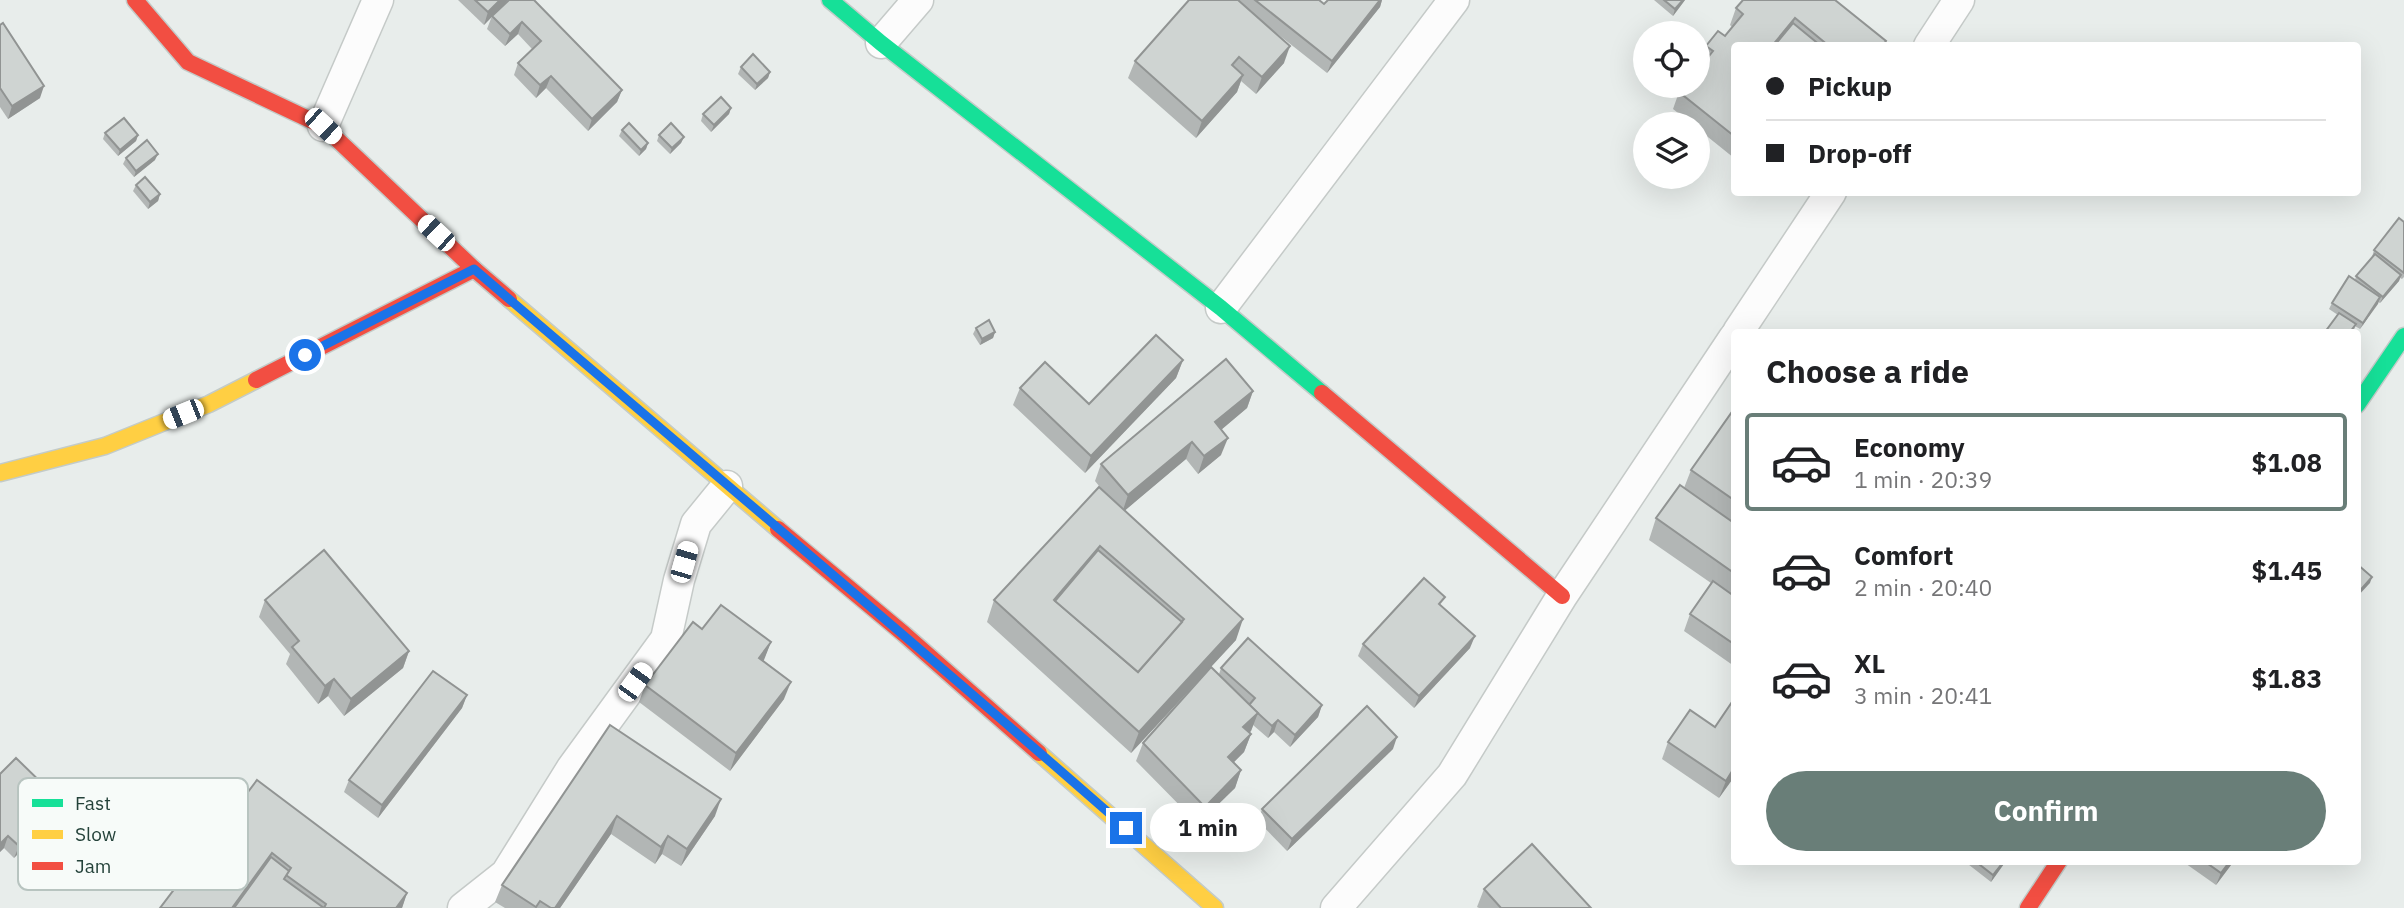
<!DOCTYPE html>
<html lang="en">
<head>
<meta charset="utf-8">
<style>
	body { margin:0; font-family:"IBM Plex Sans",sans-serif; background:#f6f6f6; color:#202124; height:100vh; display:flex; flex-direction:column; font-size:26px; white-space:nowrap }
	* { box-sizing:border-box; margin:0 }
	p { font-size:23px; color:#757577 }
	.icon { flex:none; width:38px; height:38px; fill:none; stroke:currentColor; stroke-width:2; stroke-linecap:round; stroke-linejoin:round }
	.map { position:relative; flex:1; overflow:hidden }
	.side { position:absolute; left:1731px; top:329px; width:630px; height:536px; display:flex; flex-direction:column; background:#fff; border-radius:7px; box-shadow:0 7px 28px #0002 }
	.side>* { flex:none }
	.top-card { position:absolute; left:1731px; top:42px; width:630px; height:154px; border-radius:7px; box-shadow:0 7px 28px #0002; display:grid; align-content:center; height:154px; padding:0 35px; background:#fff }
	.tools { position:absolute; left:1633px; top:21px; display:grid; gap:14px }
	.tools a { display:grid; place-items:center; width:77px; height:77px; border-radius:50%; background:#fff; box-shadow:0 7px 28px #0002; font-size:35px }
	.end { position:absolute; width:32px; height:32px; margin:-16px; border:9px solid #1a73e8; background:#fff; box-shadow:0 0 0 4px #fff }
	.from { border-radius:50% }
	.bubble { position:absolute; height:49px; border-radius:24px; background:#fff; box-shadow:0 7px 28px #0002; font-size:23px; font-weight:800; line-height:49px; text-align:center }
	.car { position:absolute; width:21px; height:42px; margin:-21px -10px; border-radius:9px; box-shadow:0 0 5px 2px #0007; background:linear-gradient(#fff 24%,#345 0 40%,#fff 0 76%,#345 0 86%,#fff 0) }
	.top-card b { display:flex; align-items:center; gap:24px; height:66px; font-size:26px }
	.top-card b+b { border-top:2px solid #e0e0e0 }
	.top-card i { width:18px; height:18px; background:#202124 }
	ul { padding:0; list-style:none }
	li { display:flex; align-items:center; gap:21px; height:98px; margin:0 14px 10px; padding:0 21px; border:4px solid transparent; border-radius:7px }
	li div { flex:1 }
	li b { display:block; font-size:26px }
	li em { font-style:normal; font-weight:800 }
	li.current { border-color:#697e78 }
	li>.icon { width:63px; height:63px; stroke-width:1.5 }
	h2 { padding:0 35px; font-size:32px; line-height:84px }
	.primary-button { display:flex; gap:14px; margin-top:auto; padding:14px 35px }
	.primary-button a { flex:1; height:80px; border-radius:42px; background:#697e78; color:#fff; font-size:28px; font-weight:800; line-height:80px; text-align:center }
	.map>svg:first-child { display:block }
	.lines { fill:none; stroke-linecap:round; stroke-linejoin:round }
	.street-casing { stroke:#c5cac8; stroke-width:33 }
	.fast-casing { stroke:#c3cbc8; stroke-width:19 }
	.slow-casing { stroke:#c3cbc8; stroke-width:19 }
	.jam-casing { stroke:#c3cbc8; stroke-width:19 }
	.street { stroke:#fcfcfc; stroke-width:30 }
	.fast { stroke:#16e098; stroke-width:16 }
	.slow { stroke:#ffcf43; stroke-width:16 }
	.jam { stroke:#f24e42; stroke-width:16 }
	.wall { fill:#b2b6b5 }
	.shaded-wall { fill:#919493 }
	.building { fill:#cfd4d2; stroke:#919493; stroke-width:2; fill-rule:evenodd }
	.route { stroke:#1a73e8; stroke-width:9 }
	.key { fill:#f7fbf9; stroke:#b8c4c0; stroke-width:2 }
	.key-label { font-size:19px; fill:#24423a }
</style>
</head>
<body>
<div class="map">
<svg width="2404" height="908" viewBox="0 0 2404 908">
	<rect width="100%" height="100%" fill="#e8edeb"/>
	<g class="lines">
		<defs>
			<g id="street">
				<polyline points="881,43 918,0"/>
				<polyline points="1929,46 1959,0"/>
				<polyline points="323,126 378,0"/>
				<polyline points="1221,308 1454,0"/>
				<polyline points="1738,332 1831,192"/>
				<polyline points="463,908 506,874 572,768 666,639 679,580 696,524 727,486"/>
				<polyline points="1336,908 1452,775 1562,596 1734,338"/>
			</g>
			<g id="fast">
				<polyline points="830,0 881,43 1221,308 1322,393"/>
				<polyline points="2357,405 2404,336"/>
			</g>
			<g id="slow">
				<polyline points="509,299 778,529"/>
				<polyline points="0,473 105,446 209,404 256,380"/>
				<polyline points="1039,753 1215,908"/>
			</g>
			<g id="jam">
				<polyline points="135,0 188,62 323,126 474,269 509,299"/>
				<polyline points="256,380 474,269"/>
				<polyline points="1322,393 1562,596"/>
				<polyline points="778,529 904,634 1039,753"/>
				<polyline points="2028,908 2059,861"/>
			</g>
		</defs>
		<!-- street casing -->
		<use href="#street" class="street-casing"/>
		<!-- fast casing -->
		<use href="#fast" class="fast-casing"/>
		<!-- slow casing -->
		<use href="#slow" class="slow-casing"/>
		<!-- jam casing -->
		<use href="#jam" class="jam-casing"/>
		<!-- street -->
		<use href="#street" class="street"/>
		<!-- fast -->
		<use href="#fast" class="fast"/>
		<!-- slow -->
		<use href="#slow" class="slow"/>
		<!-- jam -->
		<use href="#jam" class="jam"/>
	</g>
	<!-- wall -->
	<g class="wall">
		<polygon points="458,0 508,0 484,25"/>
		<polygon points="509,0 622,90 617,102 588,131 546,88 536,98 514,75 518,63 532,49 518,34 505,46 487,29 492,16"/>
		<polygon points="1189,0 1319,0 1324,4 1328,0 1382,0 1380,7 1327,73 1265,24 1284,63 1256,94 1241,81 1237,92 1196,138 1128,78 1135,61"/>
		<polygon points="1654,0 1685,0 1673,16"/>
		<polygon points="1743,0 1886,41 1884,46 1734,46 1734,158 1698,129 1698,124 1692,124 1673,109 1679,92 1702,65 1700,63 1706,46 1725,36 1732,27 1730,25 1736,8"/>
		<polygon points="0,25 40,98 8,119 0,107"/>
		<polygon points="741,67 770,72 768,78 755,90 738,74"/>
		<polygon points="731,108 729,114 711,132 701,121 703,114"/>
		<polygon points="622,130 648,143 646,149 639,156 619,136"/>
		<polygon points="105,133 138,135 136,141 118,156 103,139"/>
		<polygon points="659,135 684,137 681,143 670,154 657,141"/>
		<polygon points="126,158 155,160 134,177 123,164"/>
		<polygon points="136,185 160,194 158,201 148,209 133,191"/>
		<polygon points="2404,222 2404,277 2402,279 2400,278 2399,281 2380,303 2378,302 2360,329 2355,326 2354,331 2338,315 2329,309 2332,303 2355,280 2356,276 2372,257 2374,250"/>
		<polygon points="976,328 995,332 993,338 980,345 973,334"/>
		<polygon points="1183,360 1176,378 1085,473 1013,405 1020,388 1089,404"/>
		<polygon points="1253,391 1247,408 1221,430 1221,455 1198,474 1186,459 1125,510 1236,640 1131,753 987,622 994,600 1104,492 1095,481 1101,464"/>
		<polygon points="1734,409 1734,666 1684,631 1690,614 1711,583 1649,540 1656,518 1684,488 1691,470"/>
		<polygon points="265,600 409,651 403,668 344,716 328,696 318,704 286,664 290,654 259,617"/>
		<polygon points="1442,606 1470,648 1414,708 1358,656 1363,644"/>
		<polygon points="702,629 771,642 763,661 784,699 730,771 639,702 645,685"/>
		<polygon points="1221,668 1322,705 1318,717 1290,747 1274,732 1268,738 1253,725 1251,731 1249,733 1251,734 1244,752 1234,762 1241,770 1235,788 1198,824 1136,761 1143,743 1219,674"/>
		<polygon points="467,695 462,708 378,818 344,792 349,780"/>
		<polygon points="610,725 715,816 681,866 662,854 655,864 611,834 560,908 505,908 495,902 502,885"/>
		<polygon points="1715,727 1734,777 1719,798 1662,759 1668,742"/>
		<polygon points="1393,749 1287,851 1258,821 1262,809"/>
		<polygon points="0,774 49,806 42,813 42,829 14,858 4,848 0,852"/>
		<polygon points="257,780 407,893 402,908 160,908"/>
		<polygon points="1964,861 2006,861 1991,882"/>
		<polygon points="2182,861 2234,861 2216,885"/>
		<polygon points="1484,889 1591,908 1479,908 1477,907"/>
	</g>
	<!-- shaded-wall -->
	<g class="shaded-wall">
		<polygon points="500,0 508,0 484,25 488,12"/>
		<polygon points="1380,0 1382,0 1380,7 1327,73 1332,61"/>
		<polygon points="1683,0 1685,0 1673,16 1675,9"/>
		<polygon points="1795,18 1788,35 1780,46 1772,46"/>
		<polygon points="522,22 518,34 505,46 510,34"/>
		<polygon points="1290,46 1284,63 1256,94 1262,77"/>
		<polygon points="770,72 768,78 755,90 757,84"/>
		<polygon points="1243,75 1237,92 1196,138 1202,121"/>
		<polygon points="551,76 546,88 536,98 540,85"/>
		<polygon points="44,86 40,98 8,119 12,106"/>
		<polygon points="622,90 617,102 588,131 592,119"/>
		<polygon points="731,108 729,114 711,132 714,125"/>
		<polygon points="138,135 136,141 118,156 120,150"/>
		<polygon points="684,137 681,143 670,154 672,148"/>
		<polygon points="648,143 646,149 639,156 641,150"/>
		<polygon points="158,154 155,160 134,177 136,171"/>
		<polygon points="160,194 158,201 148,209 150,202"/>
		<polygon points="2401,275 2399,281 2380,303 2383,297"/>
		<polygon points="2380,297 2378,304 2360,329 2363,323"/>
		<polygon points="995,332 993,338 980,345 982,339"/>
		<polygon points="1183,360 1176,378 1085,473 1091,456"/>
		<polygon points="1253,391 1247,408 1209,440 1215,422"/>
		<polygon points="1228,438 1221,455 1198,474 1204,456"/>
		<polygon points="1192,442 1186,459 1122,513 1128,495"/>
		<polygon points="1100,546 1092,568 1057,608 1054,600"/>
		<polygon points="2372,577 2370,583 2357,597 2357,594"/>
		<polygon points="1243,619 1236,640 1131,753 1139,732"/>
		<polygon points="1475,636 1470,648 1414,708 1419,696"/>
		<polygon points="771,642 764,660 753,675 759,658"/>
		<polygon points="409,651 403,668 344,716 351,699"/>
		<polygon points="334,679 328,696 318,704 325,686"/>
		<polygon points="791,682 784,699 730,771 736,753"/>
		<polygon points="467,695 462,708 378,818 382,805"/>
		<polygon points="1322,705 1318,717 1290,747 1295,735"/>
		<polygon points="1258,713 1251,731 1237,744 1243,727"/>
		<polygon points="1278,720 1274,732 1268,738 1272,726"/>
		<polygon points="1251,734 1244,752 1222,774 1228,757"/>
		<polygon points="1397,737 1393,749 1287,851 1292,839"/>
		<polygon points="1734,768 1734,777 1719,798 1726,781"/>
		<polygon points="1241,770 1235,788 1198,824 1205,807"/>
		<polygon points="53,794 49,806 34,822 38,810"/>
		<polygon points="721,799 715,816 681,866 687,849"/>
		<polygon points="617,816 611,834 560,908 555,908"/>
		<polygon points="47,817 42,829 14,858 19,846"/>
		<polygon points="8,836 4,848 0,852 0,844"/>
		<polygon points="668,836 662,854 655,864 661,847"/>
		<polygon points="2004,861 2006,861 1991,882 1993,875"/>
		<polygon points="2230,861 2234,861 2216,885 2221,873"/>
		<polygon points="407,893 402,908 396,908"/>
	</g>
	<!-- building -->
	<g class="building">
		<polygon points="475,0 500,0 488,12"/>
		<polygon points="509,0 534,0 622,90 592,119 551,76 540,85 518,63 541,41 522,22 510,34 492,16"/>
		<polygon points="1189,0 1238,0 1290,46 1262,77 1239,57 1232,65 1243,75 1202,121 1135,61"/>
		<polygon points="1255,0 1319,0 1324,4 1328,0 1380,0 1332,61"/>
		<polygon points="1664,0 1683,0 1675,9"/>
		<polygon points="1743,0 1835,0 1886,41 1882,46 1829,46 1795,18 1772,46 1734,46 1734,136 1679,92 1684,86 1698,86 1698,70 1713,51 1706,46 1718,31 1725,36 1743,14 1736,8"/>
		<polygon points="3,23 44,86 12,106 0,88 0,25"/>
		<polygon points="1793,23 1821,46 1774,46"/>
		<polygon points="753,54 770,72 757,84 741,67"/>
		<polygon points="721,97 731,108 714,125 703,114"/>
		<polygon points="124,118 138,135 120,150 105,133"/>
		<polygon points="629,123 648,143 641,150 622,130"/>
		<polygon points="671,123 684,137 672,148 659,135"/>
		<polygon points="147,140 158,154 136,171 126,158"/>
		<polygon points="145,177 160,194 150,202 136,185"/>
		<polygon points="2399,218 2404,222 2404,273 2374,250"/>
		<polygon points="2375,254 2401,275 2383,297 2356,276"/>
		<polygon points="2349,276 2380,297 2363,323 2332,303"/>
		<polygon points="2339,313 2356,324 2350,332 2325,332"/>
		<polygon points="989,320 995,332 982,339 976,328"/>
		<polygon points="1156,335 1183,360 1091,456 1020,388 1045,362 1089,404"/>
		<polygon points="1226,359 1253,391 1215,422 1228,438 1204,456 1192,442 1128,495 1101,464"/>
		<polygon points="1734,409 1734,500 1691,470"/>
		<polygon points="1680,485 1734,523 1734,573 1656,518"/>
		<path d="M1099,487L1243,619L1139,732L994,600ZM1100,546L1184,619L1138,672L1054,600Z"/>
		<polygon points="324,550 409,651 351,699 334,679 325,686 292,647 299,641 265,600"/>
		<polygon points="1098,550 1182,622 1138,672 1055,601"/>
		<polygon points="2357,564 2372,577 2357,594"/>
		<polygon points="1424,578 1445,597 1439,604 1475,636 1419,696 1363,644"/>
		<polygon points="1713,581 1734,596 1734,644 1690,614"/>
		<polygon points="721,605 771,642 759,658 791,682 736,753 645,685 693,622 702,629"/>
		<polygon points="1248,638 1322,705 1295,735 1278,720 1272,726 1249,705 1255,698 1221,668"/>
		<polygon points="1211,667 1258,713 1243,727 1251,734 1228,757 1241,770 1205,807 1143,743"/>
		<polygon points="433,671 467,695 382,805 349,780"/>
		<polygon points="1734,699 1734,768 1726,781 1668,742 1690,710 1715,727"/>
		<polygon points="1367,706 1397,737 1292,839 1262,809"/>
		<polygon points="610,725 721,799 687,849 668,836 661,847 617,816 555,908 551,908 540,901 536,907 502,885"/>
		<polygon points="16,758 53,794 38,810 47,817 19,846 8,836 0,844 0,774"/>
		<polygon points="257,780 407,893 396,908 324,908 326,904 286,875 291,868 272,853 232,908 160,908"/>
		<polygon points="1532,844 1591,908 1501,908 1484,889"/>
		<polygon points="271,857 289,871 284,879 324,908 234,908"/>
		<polygon points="1975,861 2004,861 1993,875"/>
		<polygon points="2204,861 2230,861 2221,873"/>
	</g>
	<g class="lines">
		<!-- route -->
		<path class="route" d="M305,355L474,269C691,455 911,639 1126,828"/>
	</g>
	<!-- legend -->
	<rect x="18" y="778" width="230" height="112" rx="10" class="key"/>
	<rect x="32" y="799" width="31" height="8" fill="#16e098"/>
	<rect x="32" y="830" width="31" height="9" fill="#ffcf43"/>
	<rect x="32" y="862" width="31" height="8" fill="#f24e42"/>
	<g class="key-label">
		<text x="75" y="810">Fast</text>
		<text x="75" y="841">Slow</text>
		<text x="75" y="873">Jam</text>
	</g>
</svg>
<div class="tools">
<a><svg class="icon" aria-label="locate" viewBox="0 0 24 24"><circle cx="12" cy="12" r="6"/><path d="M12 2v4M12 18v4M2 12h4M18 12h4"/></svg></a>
<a><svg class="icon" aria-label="layers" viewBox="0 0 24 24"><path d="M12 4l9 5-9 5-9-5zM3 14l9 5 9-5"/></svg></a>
</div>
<i class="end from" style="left:305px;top:355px"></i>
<i class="end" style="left:1126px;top:828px"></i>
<div class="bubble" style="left:1150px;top:803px;width:116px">1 min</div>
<i class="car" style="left:323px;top:126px;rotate:133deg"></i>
<i class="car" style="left:436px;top:233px;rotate:313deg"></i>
<i class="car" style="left:183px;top:414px;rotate:248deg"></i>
<i class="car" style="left:684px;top:562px;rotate:16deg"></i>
<i class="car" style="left:635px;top:682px;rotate:36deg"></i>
<div class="top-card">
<b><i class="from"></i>Pickup</b>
<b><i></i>Drop-off</b>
</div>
<section class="side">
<h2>Choose a ride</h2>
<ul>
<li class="current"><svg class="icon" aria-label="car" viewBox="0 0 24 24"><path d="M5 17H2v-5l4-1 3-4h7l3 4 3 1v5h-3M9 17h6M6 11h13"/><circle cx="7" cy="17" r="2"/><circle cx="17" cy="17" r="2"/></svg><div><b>Economy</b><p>1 min · 20:39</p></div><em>$1.08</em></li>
<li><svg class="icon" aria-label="car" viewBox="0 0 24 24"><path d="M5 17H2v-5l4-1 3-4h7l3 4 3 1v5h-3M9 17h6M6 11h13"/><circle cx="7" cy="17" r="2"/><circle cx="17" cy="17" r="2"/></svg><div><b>Comfort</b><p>2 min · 20:40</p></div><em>$1.45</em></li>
<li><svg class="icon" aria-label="car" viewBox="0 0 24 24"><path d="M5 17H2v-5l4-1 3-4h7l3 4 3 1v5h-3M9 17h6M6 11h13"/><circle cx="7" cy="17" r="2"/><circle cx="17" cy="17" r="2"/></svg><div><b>XL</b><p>3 min · 20:41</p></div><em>$1.83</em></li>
</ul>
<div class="primary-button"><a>Confirm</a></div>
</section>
</div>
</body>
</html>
